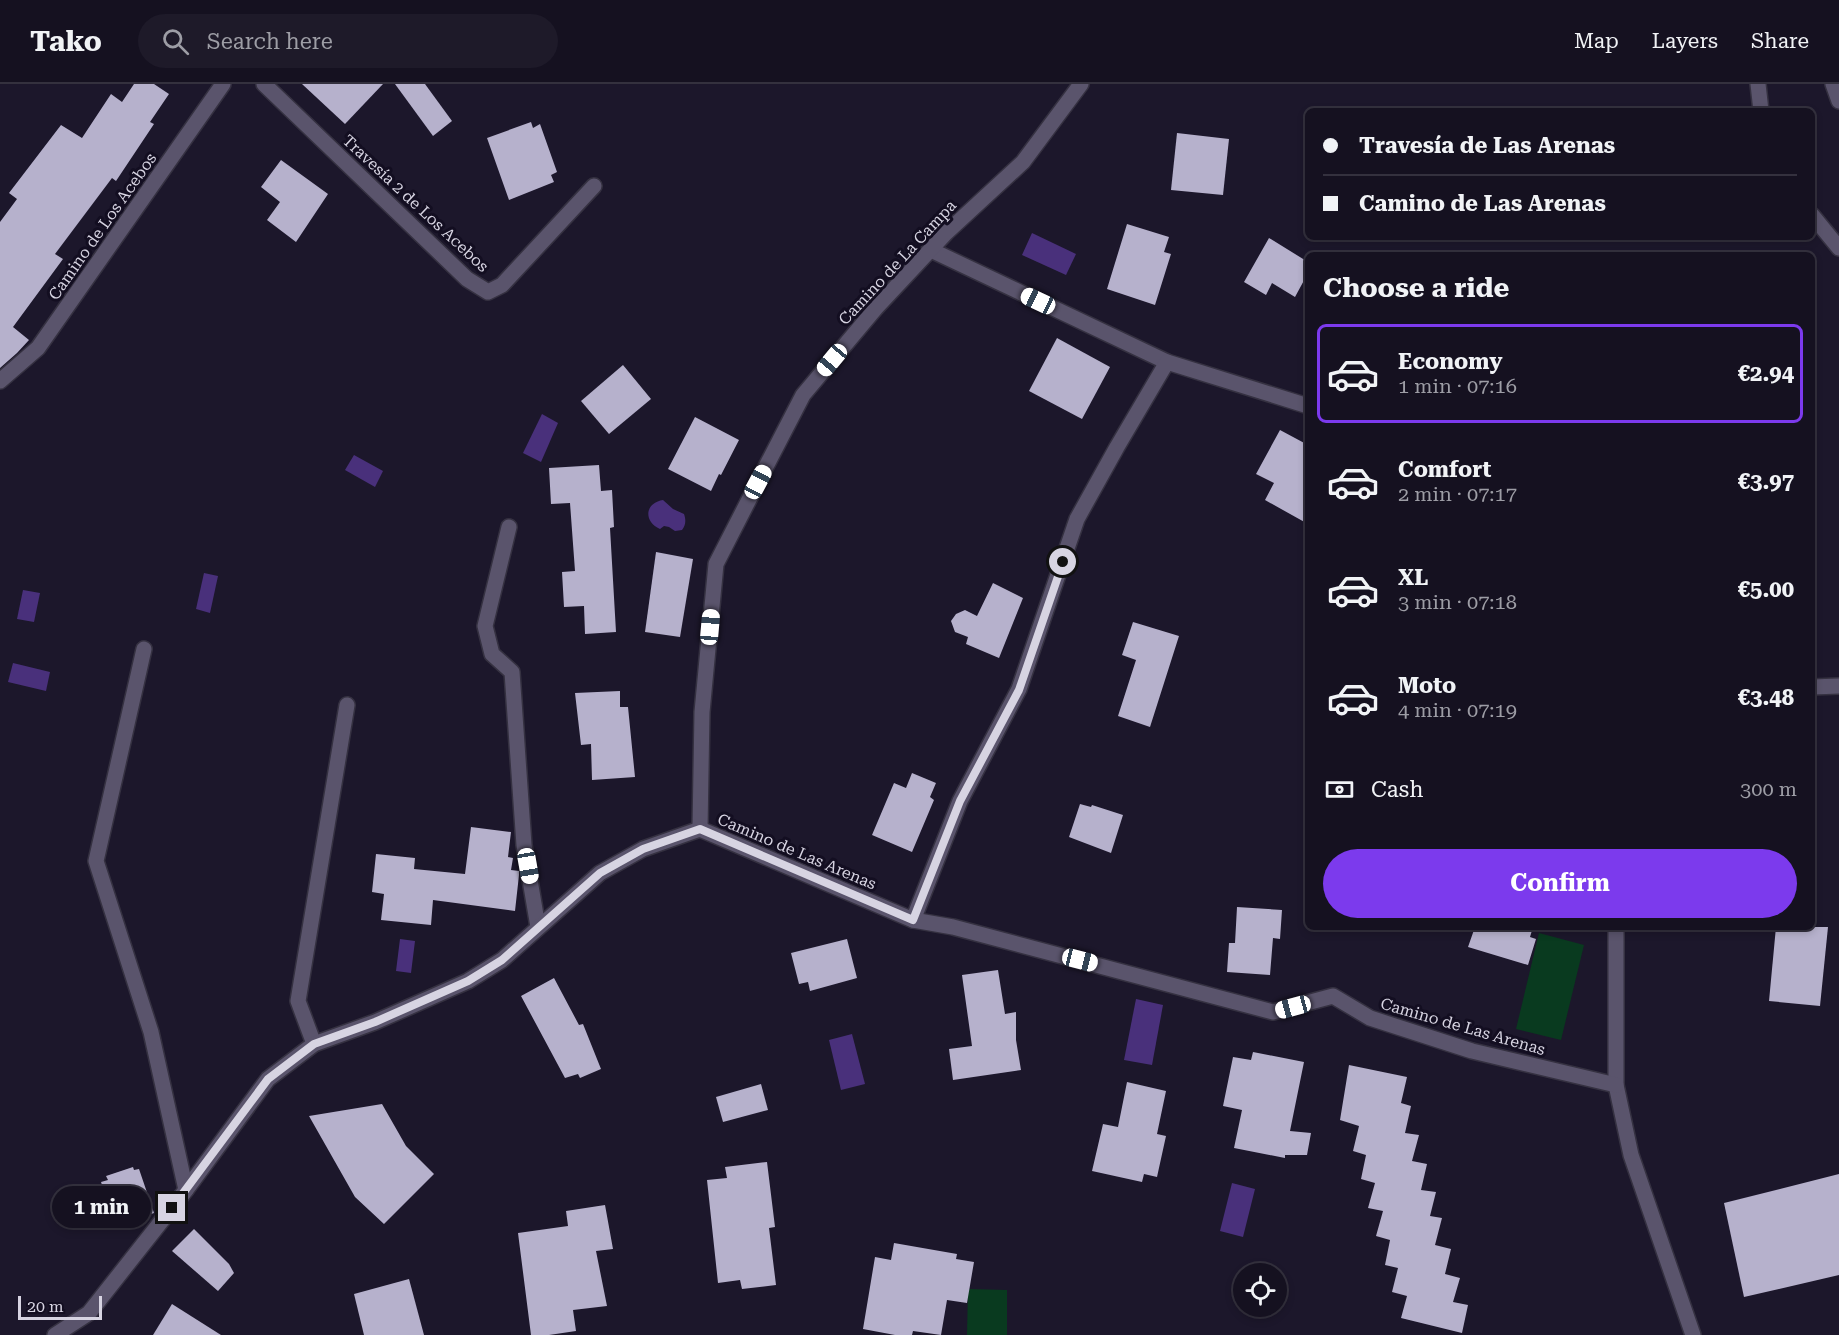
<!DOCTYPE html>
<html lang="en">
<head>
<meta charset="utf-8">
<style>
	body { margin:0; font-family:"Roboto Serif",serif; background:#1e1a29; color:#f1f3f6; height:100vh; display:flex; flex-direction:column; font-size:22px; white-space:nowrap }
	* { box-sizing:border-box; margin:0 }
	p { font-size:20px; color:#9d9da5 }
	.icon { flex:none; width:33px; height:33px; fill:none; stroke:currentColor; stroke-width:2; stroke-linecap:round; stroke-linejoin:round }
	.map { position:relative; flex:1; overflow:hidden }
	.side { position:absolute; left:1305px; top:168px; width:510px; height:678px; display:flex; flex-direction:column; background:#151120; border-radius:9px; box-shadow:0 3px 9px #0003,0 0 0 2px #34313e }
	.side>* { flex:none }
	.hud { position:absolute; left:1305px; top:24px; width:510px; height:132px; border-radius:9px; box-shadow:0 3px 9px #0003,0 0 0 2px #34313e; display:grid; align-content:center; height:132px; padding:0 18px; background:#151120 }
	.tools { position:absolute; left:1233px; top:1179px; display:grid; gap:12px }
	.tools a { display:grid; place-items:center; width:54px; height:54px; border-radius:50%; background:#151120; box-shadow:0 3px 9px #0003,0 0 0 2px #34313e; font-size:30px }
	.scale { position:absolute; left:18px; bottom:15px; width:84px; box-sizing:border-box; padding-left:6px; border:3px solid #d7d4e2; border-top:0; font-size:16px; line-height:21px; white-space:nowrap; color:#d7d4e2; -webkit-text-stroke:4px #130e21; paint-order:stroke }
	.end { position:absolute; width:27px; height:27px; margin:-14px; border:8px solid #d7d4e2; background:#111; box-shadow:0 0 0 3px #111 }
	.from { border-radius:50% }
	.bubble { position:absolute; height:42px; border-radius:21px; background:#151120; box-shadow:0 3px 9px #0003,0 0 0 2px #34313e; font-size:20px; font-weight:700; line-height:42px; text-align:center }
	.car { position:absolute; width:18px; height:36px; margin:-18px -9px; border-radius:8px; box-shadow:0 0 4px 2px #0007; background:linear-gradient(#fff 24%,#345 0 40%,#fff 0 76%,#345 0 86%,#fff 0) }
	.hud b { display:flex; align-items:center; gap:21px; height:57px; font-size:22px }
	.hud b+b { border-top:2px solid #34313e }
	.hud i { width:15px; height:15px; background:#f1f3f6 }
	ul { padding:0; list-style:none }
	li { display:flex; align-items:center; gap:18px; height:99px; margin:0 12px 9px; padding:0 6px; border:3px solid transparent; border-radius:9px }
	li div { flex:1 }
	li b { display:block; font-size:22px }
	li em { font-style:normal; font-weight:700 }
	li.current { border-color:#7c3aed }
	li>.icon { width:54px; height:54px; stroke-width:1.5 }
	h2 { padding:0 18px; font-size:27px; line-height:72px }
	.pay { display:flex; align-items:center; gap:15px; height:66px; padding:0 18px; font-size:22px }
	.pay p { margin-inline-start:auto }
	.button { display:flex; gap:12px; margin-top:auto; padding:12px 18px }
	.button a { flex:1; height:69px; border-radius:36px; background:#7c3aed; color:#fff; font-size:24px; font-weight:700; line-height:69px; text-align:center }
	header { display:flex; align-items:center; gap:36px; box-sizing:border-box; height:84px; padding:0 30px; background:#151120; border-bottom:2px solid #34313e }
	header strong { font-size:28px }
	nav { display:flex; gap:33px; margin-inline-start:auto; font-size:21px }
	.search { width:420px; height:54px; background:#1e1a29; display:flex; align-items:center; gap:15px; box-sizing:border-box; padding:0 21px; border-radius:33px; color:#9d9da5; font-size:22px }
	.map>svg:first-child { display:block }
	.green { fill:#093a1f }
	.water { fill:#49307b }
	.building { fill:#b6b1cc }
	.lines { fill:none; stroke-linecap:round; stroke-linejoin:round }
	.minor-casing { stroke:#353141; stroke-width:18 }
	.minor { stroke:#5a546c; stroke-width:15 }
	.route { stroke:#d7d4e2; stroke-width:8 }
	.labels { text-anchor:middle; stroke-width:6; stroke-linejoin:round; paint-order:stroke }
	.street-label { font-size:16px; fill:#d7d4e2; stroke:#130e21 }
</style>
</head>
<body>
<header>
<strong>Tako</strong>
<div class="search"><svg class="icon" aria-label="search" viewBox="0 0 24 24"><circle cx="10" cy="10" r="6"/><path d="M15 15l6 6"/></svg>Search here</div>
<nav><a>Map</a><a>Layers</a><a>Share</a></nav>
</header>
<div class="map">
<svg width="1839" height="1251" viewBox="0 0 1839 1251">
	<rect width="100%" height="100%" fill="#1c172b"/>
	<!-- green -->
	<g class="green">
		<polygon points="1539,849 1584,861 1561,956 1516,945"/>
		<polygon points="968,1205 1007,1206 1007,1251 967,1251"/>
	</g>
	<!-- water -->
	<g class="water">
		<polygon points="1032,149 1076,170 1066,191 1022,171"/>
		<polygon points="542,330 558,339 541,378 523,369"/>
		<polygon points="354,371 383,387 375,403 345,386"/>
		<path d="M663,416L673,425L684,430C686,436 686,441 682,446L675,447L669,443L664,442L660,445C643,437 645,419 663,416Z"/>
		<polygon points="204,489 218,492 210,529 196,525"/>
		<polygon points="23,506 40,509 34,538 17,535"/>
		<polygon points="13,579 50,588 46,607 8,598"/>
		<polygon points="400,855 415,857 411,889 396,887"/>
		<polygon points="1136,915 1163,921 1152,981 1124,976"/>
		<polygon points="852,950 865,1000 841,1006 829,956"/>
		<polygon points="1232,1099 1255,1105 1243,1153 1220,1147"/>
	</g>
	<!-- building -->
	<g class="building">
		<polygon points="134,0 154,0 169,10 150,38 154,40 116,97 112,94 55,170 63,175 13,243 29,256 17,269 0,284 0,138 17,115 9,109 61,41 82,54 111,10 122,18"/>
		<polygon points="302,0 383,0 345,40"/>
		<polygon points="395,0 425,0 452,37 433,52"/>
		<polygon points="531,38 533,44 540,40 557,88 551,91 554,98 509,116 487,54"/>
		<polygon points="1177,49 1229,55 1223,111 1171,106"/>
		<polygon points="281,76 328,110 296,158 267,136 280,118 261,103"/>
		<polygon points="1127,140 1169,153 1164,168 1171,170 1155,221 1107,205"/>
		<polygon points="1269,154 1308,178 1308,189 1295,213 1272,199 1266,211 1244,198"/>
		<polygon points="1057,254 1110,283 1082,335 1029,307"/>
		<polygon points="623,281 651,315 609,350 581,317"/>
		<polygon points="695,333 739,356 721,391 719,390 711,407 668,385"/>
		<polygon points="1280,346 1308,361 1308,440 1265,416 1274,399 1256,390"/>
		<polygon points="599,381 601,407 612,406 614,443 610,444 616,548 585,550 584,522 564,523 562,488 575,487 570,419 551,420 549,384"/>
		<polygon points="656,468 693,475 680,553 645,548"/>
		<polygon points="993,499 1023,514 999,574 966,560 968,553 955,548 951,537 956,530 965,526 977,532"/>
		<polygon points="1133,538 1179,552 1150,643 1118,632 1136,576 1122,571"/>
		<polygon points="620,607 620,623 628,623 635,693 592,696 591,660 581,661 575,609"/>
		<polygon points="912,689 936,699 930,713 934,716 912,768 872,751 894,699 906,704"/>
		<polygon points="1080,720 1091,723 1092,721 1123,731 1111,769 1069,753"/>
		<polygon points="471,743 511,748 508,773 513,774 511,786 519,787 519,791 515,827 433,816 431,841 381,836 384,810 372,808 376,770 415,774 414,785 465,790"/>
		<polygon points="1237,823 1282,826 1280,855 1273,854 1270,891 1227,888 1229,859 1235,859"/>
		<polygon points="1475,843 1533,843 1530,853 1536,855 1528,881 1468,863"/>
		<polygon points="1776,843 1828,843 1820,922 1769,917"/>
		<polygon points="847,855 857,894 810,907 808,898 799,900 791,869"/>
		<polygon points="998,886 1005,930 1016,928 1016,956 1021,986 953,996 949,965 972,962 962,891"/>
		<polygon points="554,894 579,941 583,940 601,985 580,994 578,990 565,994 521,912"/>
		<polygon points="1253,968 1304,978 1290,1047 1311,1049 1307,1071 1285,1071 1285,1074 1234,1064 1242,1026 1223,1022 1233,973 1251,976"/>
		<polygon points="1349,981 1407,993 1401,1019 1411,1022 1405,1049 1419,1051 1412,1077 1427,1080 1421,1106 1436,1108 1430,1132 1442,1134 1435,1161 1451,1165 1445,1190 1460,1194 1453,1218 1468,1221 1462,1249 1401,1234 1407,1212 1392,1208 1398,1184 1385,1181 1390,1156 1376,1152 1383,1127 1368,1124 1375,1099 1361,1095 1366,1071 1353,1067 1359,1042 1340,1036"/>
		<polygon points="1127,998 1166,1007 1157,1050 1166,1052 1157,1093 1144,1090 1142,1098 1092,1087 1103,1040 1118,1043"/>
		<polygon points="761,1000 768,1026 723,1038 716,1013"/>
		<polygon points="382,1020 406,1062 434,1090 384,1140 355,1113 309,1032"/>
		<polygon points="767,1078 775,1143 769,1144 776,1201 742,1205 740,1196 718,1199 707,1096 727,1094 725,1083"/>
		<polygon points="133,1083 134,1086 139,1085 154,1129 116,1142 101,1098 108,1096 106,1092"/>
		<polygon points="1839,1090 1839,1191 1744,1213 1724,1119"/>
		<polygon points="605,1121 613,1165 596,1167 607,1222 573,1226 576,1247 549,1251 531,1251 518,1149 568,1142 566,1127"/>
		<polygon points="194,1145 229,1180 234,1189 218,1207 172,1167"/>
		<polygon points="894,1159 957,1170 956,1175 974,1178 967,1219 947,1216 941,1251 913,1247 912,1251 895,1251 863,1245 875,1173 891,1176"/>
		<polygon points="409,1195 424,1251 364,1251 354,1210"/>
		<polygon points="172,1220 221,1251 153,1251"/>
	</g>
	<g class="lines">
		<defs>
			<g id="minor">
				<polyline points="264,0 467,195 488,208 502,201 594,102"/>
				<polyline points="1758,0 1761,27"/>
				<polyline points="1833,0 1839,17"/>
				<polyline points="1812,131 1839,164"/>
				<polyline points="931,166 1167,278"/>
				<polyline points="0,297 38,264 223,0"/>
				<polyline points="509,443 485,542 492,570 512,588 524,761 538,843"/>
				<polyline points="144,565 96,777 151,948 186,1106"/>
				<polyline points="1812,603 1839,602"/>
				<polyline points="700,745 702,628 716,480 758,398 803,311 876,224 946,149 1023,78 1081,0"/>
				<polyline points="913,836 960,717 1019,605 1077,435 1117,363 1167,278 1308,322"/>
				<polyline points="1616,843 1616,1001 1631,1071 1693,1251"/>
				<polyline points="314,960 298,917 347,621"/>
				<polyline points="55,1251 89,1229 186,1106 268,995 314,960 375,938 468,897 502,876 600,789 643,765 700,745 913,836 953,843 1273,928 1333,912 1370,934 1472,967 1616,1001"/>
			</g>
		</defs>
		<!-- minor casing -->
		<use href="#minor" class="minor-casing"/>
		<!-- minor -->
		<use href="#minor" class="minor"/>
	</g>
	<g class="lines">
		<!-- route -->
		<polyline class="route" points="172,1124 268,995 314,960 375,938 468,897 502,876 600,789 643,765 700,745 913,836 960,717 1019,606 1063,478"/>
	</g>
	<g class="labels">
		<!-- street labels -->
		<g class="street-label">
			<text transform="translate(416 119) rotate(43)" y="6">Travesía 2 de Los Acebos</text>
			<text transform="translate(102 142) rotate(-55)" y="6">Camino de Los Acebos</text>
			<text transform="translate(897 178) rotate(-47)" y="6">Camino de La Campa</text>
			<text transform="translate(797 767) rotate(23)" y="6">Camino de Las Arenas</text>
			<text transform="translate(1463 942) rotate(16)" y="6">Camino de Las Arenas</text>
		</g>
	</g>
</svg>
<div class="tools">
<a><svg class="icon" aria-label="locate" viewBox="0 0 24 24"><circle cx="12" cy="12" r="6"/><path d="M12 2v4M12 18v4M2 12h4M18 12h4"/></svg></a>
</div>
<div class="scale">20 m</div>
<i class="end from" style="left:1063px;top:478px"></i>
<i class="end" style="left:172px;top:1124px"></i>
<div class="bubble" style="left:52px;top:1102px;width:99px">1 min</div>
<i class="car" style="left:1038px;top:217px;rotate:295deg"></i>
<i class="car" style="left:832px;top:276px;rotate:220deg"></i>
<i class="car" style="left:758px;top:398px;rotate:28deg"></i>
<i class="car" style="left:710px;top:543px;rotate:5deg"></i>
<i class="car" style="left:528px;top:782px;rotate:170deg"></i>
<i class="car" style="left:1080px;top:876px;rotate:104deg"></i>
<i class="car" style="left:1293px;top:923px;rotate:255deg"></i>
<div class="hud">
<b><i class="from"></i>Travesía de Las Arenas</b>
<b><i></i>Camino de Las Arenas</b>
</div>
<section class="side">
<h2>Choose a ride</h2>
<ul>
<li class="current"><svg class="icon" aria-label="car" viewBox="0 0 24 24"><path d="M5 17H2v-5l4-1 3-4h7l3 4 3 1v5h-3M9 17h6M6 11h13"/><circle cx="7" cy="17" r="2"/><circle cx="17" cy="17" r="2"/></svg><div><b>Economy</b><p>1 min · 07:16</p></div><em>€2.94</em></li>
<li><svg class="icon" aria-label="car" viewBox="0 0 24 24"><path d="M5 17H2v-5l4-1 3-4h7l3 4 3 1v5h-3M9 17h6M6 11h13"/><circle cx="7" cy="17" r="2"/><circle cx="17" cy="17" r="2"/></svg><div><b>Comfort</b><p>2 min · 07:17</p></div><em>€3.97</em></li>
<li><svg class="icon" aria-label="car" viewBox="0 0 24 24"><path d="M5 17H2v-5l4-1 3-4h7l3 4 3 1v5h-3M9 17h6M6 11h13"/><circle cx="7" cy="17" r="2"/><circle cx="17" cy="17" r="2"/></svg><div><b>XL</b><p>3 min · 07:18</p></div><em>€5.00</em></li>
<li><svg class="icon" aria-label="car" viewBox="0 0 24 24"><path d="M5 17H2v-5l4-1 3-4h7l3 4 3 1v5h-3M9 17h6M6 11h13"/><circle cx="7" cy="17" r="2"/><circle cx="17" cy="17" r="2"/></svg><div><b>Moto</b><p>4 min · 07:19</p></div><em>€3.48</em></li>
</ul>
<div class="pay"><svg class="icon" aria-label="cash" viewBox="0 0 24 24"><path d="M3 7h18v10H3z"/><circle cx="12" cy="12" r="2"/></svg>Cash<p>300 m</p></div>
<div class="button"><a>Confirm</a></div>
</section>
</div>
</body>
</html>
